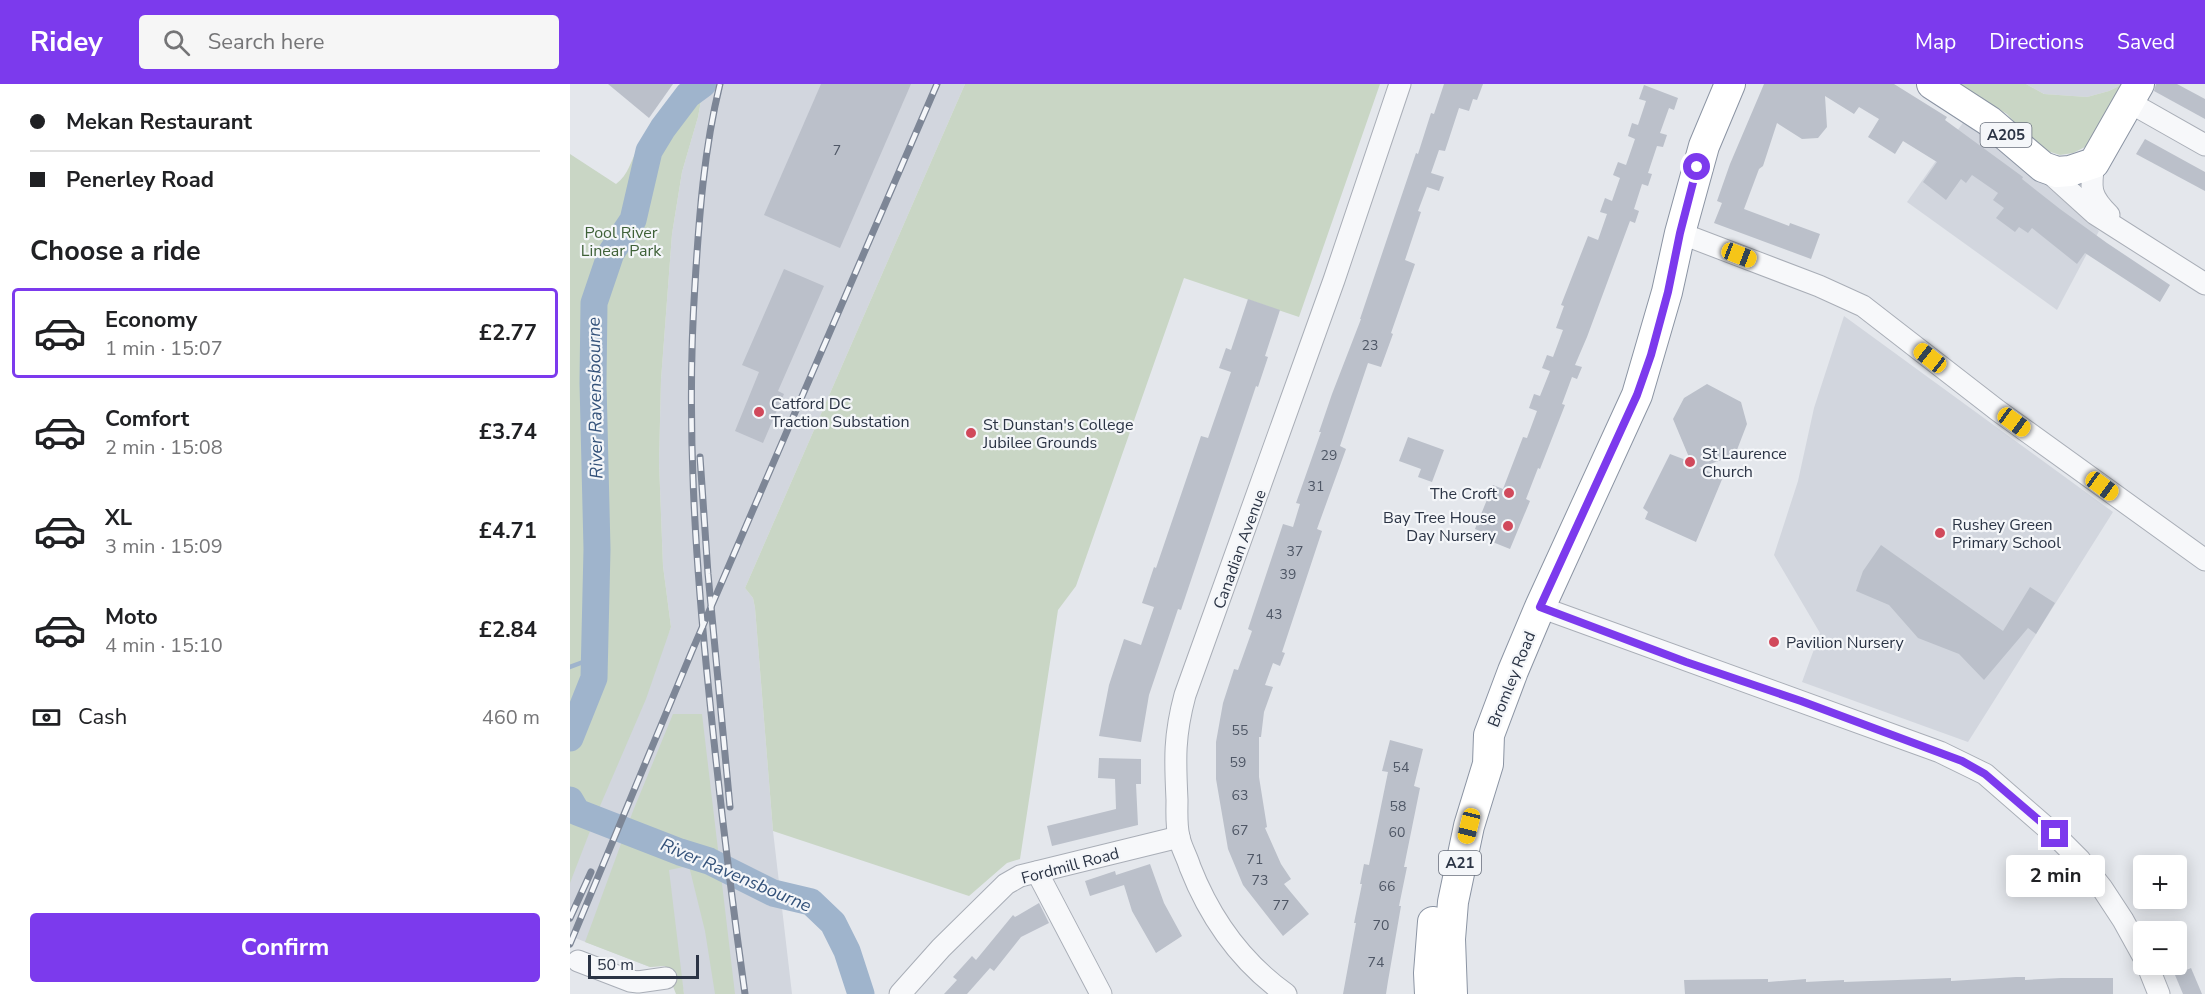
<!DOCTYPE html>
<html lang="en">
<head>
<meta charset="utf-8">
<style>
	body { margin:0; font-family:"Nunito Sans",sans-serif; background:#f6f6f6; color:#202124; height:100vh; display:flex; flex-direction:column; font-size:22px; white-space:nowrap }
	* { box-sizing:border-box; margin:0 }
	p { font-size:20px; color:#757577 }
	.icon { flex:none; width:33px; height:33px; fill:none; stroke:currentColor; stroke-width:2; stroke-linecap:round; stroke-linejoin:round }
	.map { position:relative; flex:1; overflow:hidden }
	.side { display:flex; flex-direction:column; background:#fff; width:570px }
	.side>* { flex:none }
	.guide { display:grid; align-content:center; height:132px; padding:0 30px; background:#fff }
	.controls { position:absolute; left:1563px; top:771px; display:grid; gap:12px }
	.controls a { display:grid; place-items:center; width:54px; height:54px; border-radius:6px; background:#fff; box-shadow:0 3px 15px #0003; font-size:30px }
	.scale { position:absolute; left:18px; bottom:15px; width:111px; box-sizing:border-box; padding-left:6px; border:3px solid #2b3445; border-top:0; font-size:16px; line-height:21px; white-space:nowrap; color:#2b3445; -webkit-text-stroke:4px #f4f6f9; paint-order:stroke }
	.end { position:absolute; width:27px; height:27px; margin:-14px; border:8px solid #7c3aed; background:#fff; box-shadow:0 0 0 3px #fff }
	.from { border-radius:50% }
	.bubble { position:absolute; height:42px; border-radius:6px; background:#fff; box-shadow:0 3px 15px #0003; font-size:20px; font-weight:700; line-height:42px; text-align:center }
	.car { position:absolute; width:18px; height:36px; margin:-18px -9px; border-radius:8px; box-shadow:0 0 4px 2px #0007; background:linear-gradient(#f5c518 24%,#345 0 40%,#f5c518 0 76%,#345 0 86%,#f5c518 0) }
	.guide b { display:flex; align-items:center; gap:21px; height:57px; font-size:22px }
	.guide b+b { border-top:2px solid #e0e0e0 }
	.guide i { width:15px; height:15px; background:#202124 }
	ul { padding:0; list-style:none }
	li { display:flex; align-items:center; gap:18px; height:90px; margin:0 12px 9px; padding:0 18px; border:3px solid transparent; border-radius:6px }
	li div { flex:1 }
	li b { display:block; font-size:22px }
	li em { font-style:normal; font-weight:700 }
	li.active { border-color:#7c3aed }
	li>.icon { width:54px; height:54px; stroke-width:1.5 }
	h2 { padding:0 30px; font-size:27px; line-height:72px }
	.pay { display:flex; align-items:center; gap:15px; height:66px; padding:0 30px; font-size:22px }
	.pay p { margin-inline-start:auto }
	.action { display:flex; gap:12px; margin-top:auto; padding:12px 30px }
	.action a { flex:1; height:69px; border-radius:6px; background:#7c3aed; color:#fff; font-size:24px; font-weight:700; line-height:69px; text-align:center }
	header { display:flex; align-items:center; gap:36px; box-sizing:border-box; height:84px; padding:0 30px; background:#7c3aed; color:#fff }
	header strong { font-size:28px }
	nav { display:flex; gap:33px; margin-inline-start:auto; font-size:21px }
	.search { width:420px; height:54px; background:#f6f6f6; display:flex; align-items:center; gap:15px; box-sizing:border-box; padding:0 21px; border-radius:6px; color:#757577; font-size:22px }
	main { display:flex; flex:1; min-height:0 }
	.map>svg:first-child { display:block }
	.built { fill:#d2d6de }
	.green { fill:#c9d6c5 }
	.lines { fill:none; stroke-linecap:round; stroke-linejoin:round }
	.stream { stroke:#9fb4cc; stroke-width:4.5 }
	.river { stroke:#9fb4cc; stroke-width:27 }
	.building { fill:#bbc0ca }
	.minor-casing { stroke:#a9aeb7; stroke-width:23 }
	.highway-casing { stroke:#8b94a3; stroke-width:32 }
	.minor { stroke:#f7f8fa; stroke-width:21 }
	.highway { stroke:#fff; stroke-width:30 }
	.rail-casing { stroke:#7d8696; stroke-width:7 }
	.rail { stroke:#f4f6f9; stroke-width:4.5; stroke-dasharray:14; stroke-linecap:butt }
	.route { stroke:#7c3aed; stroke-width:8 }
	.poi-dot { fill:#d1495b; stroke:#f4f6f9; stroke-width:2 }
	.labels { text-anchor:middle; stroke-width:4.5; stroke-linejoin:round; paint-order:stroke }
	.number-label { font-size:14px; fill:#4f5766 }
	.shield { fill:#f4f6f9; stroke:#676e7b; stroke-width:1.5 }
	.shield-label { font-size:15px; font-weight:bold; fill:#2b3445 }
	.park-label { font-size:16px; fill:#3f6138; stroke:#f4f6f9 }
	.poi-label { font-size:16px; fill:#2b3445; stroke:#f4f6f9; text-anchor:start }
	.street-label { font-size:16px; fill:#2b3445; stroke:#f4f6f9 }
	.water-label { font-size:18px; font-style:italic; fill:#34527a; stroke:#f4f6f9 }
</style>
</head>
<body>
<header>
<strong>Ridey</strong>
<div class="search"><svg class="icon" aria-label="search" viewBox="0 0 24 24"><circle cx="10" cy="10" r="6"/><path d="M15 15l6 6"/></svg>Search here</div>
<nav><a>Map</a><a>Directions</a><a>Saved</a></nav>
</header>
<main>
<section class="side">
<div class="guide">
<b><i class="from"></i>Mekan Restaurant</b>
<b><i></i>Penerley Road</b>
</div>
<h2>Choose a ride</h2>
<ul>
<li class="active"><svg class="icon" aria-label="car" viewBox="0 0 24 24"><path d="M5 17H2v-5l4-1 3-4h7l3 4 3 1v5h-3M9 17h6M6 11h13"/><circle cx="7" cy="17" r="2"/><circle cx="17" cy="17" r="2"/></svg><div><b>Economy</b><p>1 min · 15:07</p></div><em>£2.77</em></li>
<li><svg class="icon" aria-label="car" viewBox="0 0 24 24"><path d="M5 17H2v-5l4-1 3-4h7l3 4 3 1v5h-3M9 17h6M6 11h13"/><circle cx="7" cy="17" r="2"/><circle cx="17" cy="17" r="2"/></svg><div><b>Comfort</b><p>2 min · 15:08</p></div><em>£3.74</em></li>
<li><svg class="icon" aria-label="car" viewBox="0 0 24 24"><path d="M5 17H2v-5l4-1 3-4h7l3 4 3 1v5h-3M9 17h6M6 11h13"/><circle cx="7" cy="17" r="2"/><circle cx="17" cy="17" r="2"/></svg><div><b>XL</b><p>3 min · 15:09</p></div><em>£4.71</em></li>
<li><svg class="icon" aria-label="car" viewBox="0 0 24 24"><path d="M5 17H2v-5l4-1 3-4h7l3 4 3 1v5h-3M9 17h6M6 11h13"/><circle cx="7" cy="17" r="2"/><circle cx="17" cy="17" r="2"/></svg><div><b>Moto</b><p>4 min · 15:10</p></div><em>£2.84</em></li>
</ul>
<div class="pay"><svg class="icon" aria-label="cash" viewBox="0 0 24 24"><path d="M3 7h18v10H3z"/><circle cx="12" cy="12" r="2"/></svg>Cash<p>460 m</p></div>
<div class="action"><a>Confirm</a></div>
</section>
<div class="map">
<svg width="1635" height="910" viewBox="0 0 1635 910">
	<rect width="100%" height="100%" fill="#e4e7ec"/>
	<!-- built -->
	<g class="built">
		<polygon points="134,0 395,0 175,504 183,514 185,524 203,747 222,910 114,910 109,880 80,883 0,852 0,796 101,543 93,482 89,378 91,296 102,150 112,88 128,33"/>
		<polygon points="1456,0 1553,0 1539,7 1517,13 1474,10"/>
		<polygon points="1397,33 1529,147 1487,226 1337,118"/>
		<polygon points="1274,232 1543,428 1398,658 1232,598 1250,549 1204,471 1228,397 1244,324"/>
	</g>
	<!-- green -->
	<g class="green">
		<path d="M118,0H134L128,33L112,88L102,150L91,296L89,378L93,482L101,543L76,615L27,729L0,799V70L46,100C59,90 60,78 68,64C81,41 99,19 118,0Z"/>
		<polygon points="395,0 810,0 729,233 614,194 506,502 488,526 450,775 437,779 399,812 203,747 185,524 183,514 175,504"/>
		<polygon points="1388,0 1456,0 1474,10 1517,13 1539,7 1553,0 1519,61 1503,69 1490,71 1468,64 1437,30"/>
		<polygon points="103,630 132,630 165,910 145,910 135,847 119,782 99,786 114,910 106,910 95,882 80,883 15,858 63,727"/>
	</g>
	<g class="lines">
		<!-- stream -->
		<polyline class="stream" points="0,583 24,574"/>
		<!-- river -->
		<g class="river">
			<polyline points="0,654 24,594 27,465 23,299 24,219 41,169 63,136 79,67 93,44 118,11 133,0"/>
			<polyline points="0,716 7,728 110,768 139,777 203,809 241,818 263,839 277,867 291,910"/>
		</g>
	</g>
	<!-- building -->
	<g class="building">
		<polygon points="38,0 103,0 79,34"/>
		<polygon points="251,0 341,0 270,164 194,131"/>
		<polygon points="874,0 913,0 907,16 903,15 899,27 889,24 875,67 869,66 861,89 874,93 869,107 857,103 848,127 851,128 835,176 845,180 821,249 823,250 811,283 798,279 770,362 776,365 747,445 752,447 712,568 715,569 710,582 703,579 695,601 703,603 694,628 691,653 689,653 689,693 697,743 695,744 711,780 721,795 714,800 739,830 713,852 673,801 658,765 646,695 646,658 653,619 664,585 668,586 682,547 678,545 713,440 723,443 730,420 726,419 751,348 749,348 762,310 791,235 790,235 846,69 848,70 861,29 864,30"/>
		<polygon points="1194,0 1324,0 1377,33 1375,36 1453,93 1452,95 1490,125 1537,159 1600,201 1590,218 1515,169 1507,180 1462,144 1458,149 1449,143 1445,148 1426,134 1434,124 1423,116 1428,109 1402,91 1396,99 1391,95 1376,116 1353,98 1367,78 1333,57 1325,70 1298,53 1309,35 1289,23 1284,30 1255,12 1257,43 1248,54 1232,55 1207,39 1193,82 1189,85 1174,125 1219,142 1220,139 1250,150 1241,175 1144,139 1152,119 1147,117 1160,80"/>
		<polygon points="1586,0 1607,0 1635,15 1635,35 1584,7"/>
		<polygon points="1074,1 1108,14 1104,26 1099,24 1090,49 1097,51 1093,63 1087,62 1078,89 1082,90 1078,102 1072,100 1064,125 1069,127 1065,139 1060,137 1017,253 1005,281 1012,283 1007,295 1002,293 992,320 995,321 970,385 968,384 956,415 960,417 940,465 920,457 922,452 905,445 923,401 933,405 953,353 957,354 967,327 959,324 964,310 970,312 980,287 972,284 977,271 983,273 993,246 986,244 994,222 991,221 1018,152 1028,156 1037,130 1030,128 1035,114 1042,117 1050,94 1043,91 1048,78 1056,81 1065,55 1058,52 1062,39 1068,41 1076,17 1069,15"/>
		<polygon points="1575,55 1635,88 1635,107 1566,70"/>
		<polygon points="214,185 254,202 208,307 214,310 193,359 165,347 189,288 172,281"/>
		<polygon points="678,215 710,226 695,272 698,273 688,303 686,302 611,526 608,525 579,611 571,658 529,652 539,601 554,555 571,561 584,523 572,519 584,483 586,484 631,352 638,354 661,288 649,284 656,264 661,266"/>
		<polygon points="1137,300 1171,318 1177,340 1165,371 1129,384 1153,393 1126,458 1075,435 1078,428 1073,424 1100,370 1121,378 1103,335 1114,314"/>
		<polygon points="838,353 874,366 862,398 848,393 851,385 829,377"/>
		<polygon points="1311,461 1433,547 1460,503 1485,519 1466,550 1458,544 1414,596 1389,570 1348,554 1319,521 1286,507 1293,487"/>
		<polygon points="820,656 853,665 844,702 850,704 834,783 837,783 829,822 831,822 818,897 816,910 773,910 786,839 784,839 792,800 790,800 794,780 799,781 818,688 812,687"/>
		<polygon points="529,674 571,675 571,700 566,700 568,741 482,762 477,742 546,725 545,695 528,694"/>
		<polygon points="580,780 594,819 612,852 586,869 562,827 554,801 520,812 515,797 545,787 546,791"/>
		<polygon points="469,819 479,839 451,853 424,887 420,884 397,910 374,910 387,896 383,893 402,872 406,876 443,831 445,833"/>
		<polygon points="1621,884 1632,910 1613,910 1605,891"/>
		<polygon points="1446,893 1455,893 1455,896 1491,894 1543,894 1543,910 1115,910 1114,896 1198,895 1198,898 1236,895 1236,898 1274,896 1274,898 1381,894 1381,897"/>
	</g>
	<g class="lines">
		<defs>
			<g id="minor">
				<polyline points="1559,18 1635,61"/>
				<path d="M1524,79C1520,105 1520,112 1539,131"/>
				<polyline points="1473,83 1525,130 1635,200"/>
				<polyline points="1110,149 1249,202 1293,222 1427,326 1635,476"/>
				<polyline points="970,523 1370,668 1415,690 1485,751 1510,776 1532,804 1553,836 1574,874"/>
				<polyline points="467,788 531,910"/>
				<polyline points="8,877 60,897 68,898 96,894"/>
				<polyline points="1577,880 1589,910"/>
				<polyline points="330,910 371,864 436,800 450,792 609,753"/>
				<path d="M716,910C671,878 640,834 620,783C617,773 611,763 609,753C606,741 607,728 607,716C605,675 604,652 615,611L764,196L830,0"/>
			</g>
			<g id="highway">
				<polyline points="1362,0 1419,37 1473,83 1487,88 1500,87 1524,79 1569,0"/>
				<polyline points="860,910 859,889 863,838"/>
				<polyline points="882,910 880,855 883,818 899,742 918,680 919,651 943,587 970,523 1067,311 1097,208 1110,149 1134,62 1160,0"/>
			</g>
		</defs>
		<!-- minor casing -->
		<use href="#minor" class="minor-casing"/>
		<!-- highway casing -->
		<use href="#highway" class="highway-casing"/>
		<!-- minor -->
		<use href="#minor" class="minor"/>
		<!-- highway -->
		<use href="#highway" class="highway"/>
		<defs>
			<g id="rail">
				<path d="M150,0C134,65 129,133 125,200C116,337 125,473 139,609C149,709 161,810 175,910"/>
				<polyline points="130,373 138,490 160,723"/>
				<polyline points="0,834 21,788"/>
				<polyline points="0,860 122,567 367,0"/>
			</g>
		</defs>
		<!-- rail casing -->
		<use href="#rail" class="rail-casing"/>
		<!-- rail -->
		<use href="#rail" class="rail"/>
	</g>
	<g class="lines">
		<!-- route -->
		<polyline class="route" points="1127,83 1110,149 1098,208 1081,271 1067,311 970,523 1116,578 1231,617 1392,677 1415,690 1485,750"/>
	</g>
	<!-- markers -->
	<g class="poi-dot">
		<circle cx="189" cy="328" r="6"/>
		<circle cx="401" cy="349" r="6"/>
		<circle cx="1120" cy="378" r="6"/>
		<circle cx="939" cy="409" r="6"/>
		<circle cx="938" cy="442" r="6"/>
		<circle cx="1370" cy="449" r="6"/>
		<circle cx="1204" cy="558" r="6"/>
	</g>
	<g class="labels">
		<!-- number labels -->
		<g class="number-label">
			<text x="267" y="71">7</text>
			<text x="800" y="266">23</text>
			<text x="759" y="376">29</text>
			<text x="746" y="407">31</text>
			<text x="725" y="472">37</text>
			<text x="718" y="495">39</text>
			<text x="704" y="535">43</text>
			<text x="670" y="651">55</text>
			<text x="668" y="683">59</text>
			<text x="831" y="688">54</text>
			<text x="670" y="716">63</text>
			<text x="828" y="727">58</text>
			<text x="670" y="751">67</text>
			<text x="827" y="753">60</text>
			<text x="685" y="780">71</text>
			<text x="690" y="801">73</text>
			<text x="817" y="807">66</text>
			<text x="711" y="826">77</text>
			<text x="811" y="846">70</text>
			<text x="806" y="883">74</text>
		</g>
		<!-- shield labels -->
		<g class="shield">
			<rect x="1410.5" y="39" width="51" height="24" rx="4.5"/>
			<rect x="869" y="767" width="42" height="24" rx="4.5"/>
		</g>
		<g class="shield-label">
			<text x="1436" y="56">A205</text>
			<text x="890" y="784">A21</text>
		</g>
		<!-- park labels -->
		<g class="park-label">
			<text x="51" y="154">Pool River<tspan x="51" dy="18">Linear Park</tspan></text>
		</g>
		<!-- poi labels -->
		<g class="poi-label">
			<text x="201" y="325">Catford DC<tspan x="201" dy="18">Traction Substation</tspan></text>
			<text x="413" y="346">St Dunstan's College<tspan x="413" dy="18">Jubilee Grounds</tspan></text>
			<text x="1132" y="375">St Laurence<tspan x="1132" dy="18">Church</tspan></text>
			<text x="927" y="415" text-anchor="end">The Croft</text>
			<text x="926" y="439" text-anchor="end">Bay Tree House<tspan x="926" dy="18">Day Nursery</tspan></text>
			<text x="1382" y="446">Rushey Green<tspan x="1382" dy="18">Primary School</tspan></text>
			<text x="1216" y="564">Pavilion Nursery</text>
		</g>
		<!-- street labels -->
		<g class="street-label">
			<text transform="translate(669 465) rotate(-70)" y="6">Canadian Avenue</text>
			<text transform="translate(941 595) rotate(-68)" y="6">Bromley Road</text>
			<text transform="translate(500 781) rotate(-15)" y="6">Fordmill Road</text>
		</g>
		<!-- water labels -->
		<g class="water-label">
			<text transform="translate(25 314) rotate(-91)" y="6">River Ravensbourne</text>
			<text transform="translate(166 791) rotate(23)" y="6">River Ravensbourne</text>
		</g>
	</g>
</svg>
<div class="controls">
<a>+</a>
<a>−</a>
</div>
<div class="scale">50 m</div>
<i class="end from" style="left:1127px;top:83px"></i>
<i class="end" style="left:1485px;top:750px"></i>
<div class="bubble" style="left:1436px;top:771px;width:99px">2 min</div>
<i class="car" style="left:1169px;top:171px;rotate:111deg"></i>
<i class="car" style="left:1360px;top:274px;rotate:308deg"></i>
<i class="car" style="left:1444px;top:338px;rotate:126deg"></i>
<i class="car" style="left:1532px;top:402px;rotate:126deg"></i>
<i class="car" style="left:899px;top:742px;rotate:194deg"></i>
</div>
</main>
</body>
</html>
